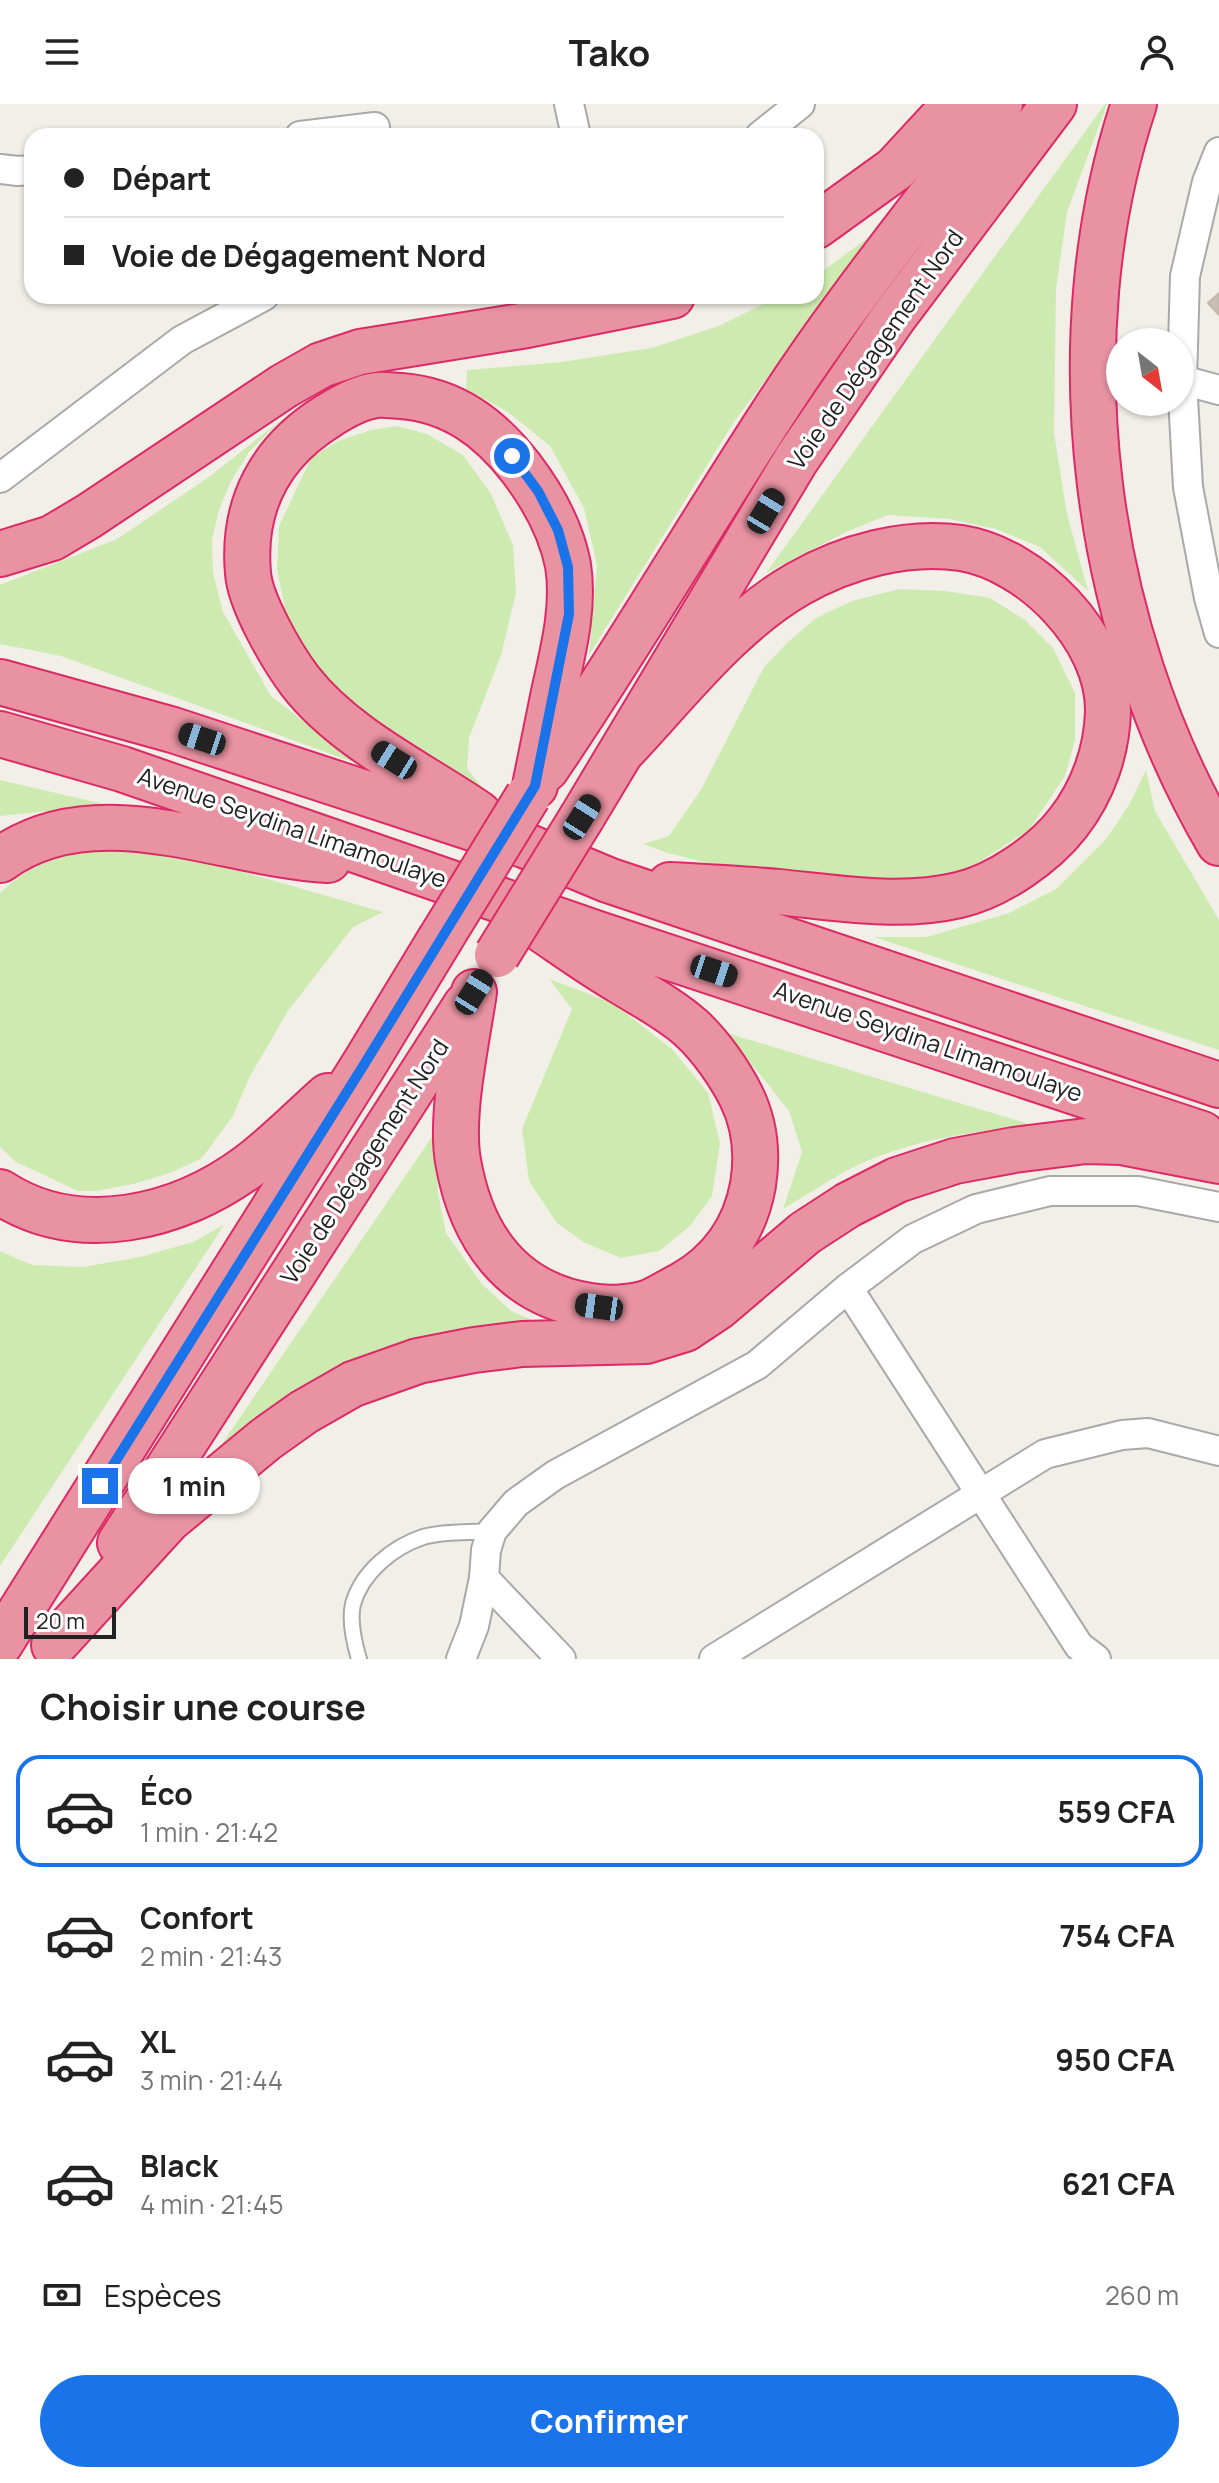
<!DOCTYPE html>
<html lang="fr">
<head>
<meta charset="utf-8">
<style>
	body { margin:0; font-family:Manrope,sans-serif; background:#f2f2f2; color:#222; height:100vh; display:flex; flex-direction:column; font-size:30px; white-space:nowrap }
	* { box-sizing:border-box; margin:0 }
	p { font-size:26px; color:#767676 }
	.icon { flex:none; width:44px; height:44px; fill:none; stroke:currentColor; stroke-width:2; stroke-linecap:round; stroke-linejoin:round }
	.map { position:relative; height:1555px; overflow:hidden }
	.panel { display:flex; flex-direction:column; background:#fff; flex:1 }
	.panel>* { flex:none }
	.top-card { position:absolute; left:24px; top:24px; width:800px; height:176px; border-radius:24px; box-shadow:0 2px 6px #0004; display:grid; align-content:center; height:176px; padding:0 40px; background:#fff }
	.needle { width:52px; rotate:149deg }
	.tools { position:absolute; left:1106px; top:224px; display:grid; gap:16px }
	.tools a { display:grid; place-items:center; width:88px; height:88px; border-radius:50%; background:#fff; box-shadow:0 2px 6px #0004; font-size:40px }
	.scale { position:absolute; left:24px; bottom:20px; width:92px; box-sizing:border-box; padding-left:8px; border:4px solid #222; border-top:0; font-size:22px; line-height:28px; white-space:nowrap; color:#222; -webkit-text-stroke:6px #fff; paint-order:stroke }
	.end { position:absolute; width:36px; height:36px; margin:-18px; border:10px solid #1a73e8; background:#fff; box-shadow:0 0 0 4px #fff }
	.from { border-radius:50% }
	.bubble { position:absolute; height:56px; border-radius:28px; background:#fff; box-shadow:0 2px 6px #0004; font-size:26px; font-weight:700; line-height:56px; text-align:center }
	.car { position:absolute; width:24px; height:48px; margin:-24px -12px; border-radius:10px; box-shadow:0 0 6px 2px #0007; background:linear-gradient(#222 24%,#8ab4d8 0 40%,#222 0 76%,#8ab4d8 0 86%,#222 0) }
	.top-card b { display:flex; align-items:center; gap:28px; height:76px; font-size:30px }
	.top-card b+b { border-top:2px solid #e0e0e0 }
	.top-card i { width:20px; height:20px; background:#222 }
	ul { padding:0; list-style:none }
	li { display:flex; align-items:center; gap:24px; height:112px; margin:0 16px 12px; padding:0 24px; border:4px solid transparent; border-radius:24px }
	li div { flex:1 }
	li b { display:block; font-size:30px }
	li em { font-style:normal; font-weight:700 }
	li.current { border-color:#1a73e8 }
	li>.icon { width:72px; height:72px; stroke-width:1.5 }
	h2 { padding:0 40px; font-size:36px; line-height:96px }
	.pay { display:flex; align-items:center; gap:20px; height:88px; padding:0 40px; font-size:30px }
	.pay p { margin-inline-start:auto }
	.button { display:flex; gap:16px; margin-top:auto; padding:16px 40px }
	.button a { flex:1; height:92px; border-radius:48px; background:#1a73e8; color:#fff; font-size:32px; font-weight:700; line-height:92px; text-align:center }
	header { display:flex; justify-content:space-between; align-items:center; height:104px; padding:0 40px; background:#fff; font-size:36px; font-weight:700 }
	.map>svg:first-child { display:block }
	.grass { fill:#cdebb0 }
	.building { fill:#c7bfb8; stroke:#c4b6ab; stroke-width:2 }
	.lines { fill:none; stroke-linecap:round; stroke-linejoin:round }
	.lane-casing { stroke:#a9a9a9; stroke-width:18 }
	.street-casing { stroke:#a9a9a9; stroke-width:32 }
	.highway-casing { stroke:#dc2a67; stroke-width:48 }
	.lane { stroke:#fff; stroke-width:14 }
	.street { stroke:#fff; stroke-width:28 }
	.highway { stroke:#e892a2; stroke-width:44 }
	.highway-bridge-casing { stroke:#dc2a67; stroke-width:48; stroke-linecap:butt }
	.highway-bridge { stroke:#e892a2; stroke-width:44 }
	.route { stroke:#1a73e8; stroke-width:10 }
	.labels { text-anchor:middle; stroke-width:6; stroke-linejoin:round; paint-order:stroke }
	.street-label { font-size:24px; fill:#222; stroke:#fff }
</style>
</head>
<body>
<header><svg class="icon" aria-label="menu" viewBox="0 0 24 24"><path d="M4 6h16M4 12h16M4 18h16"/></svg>Tako<svg class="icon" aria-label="person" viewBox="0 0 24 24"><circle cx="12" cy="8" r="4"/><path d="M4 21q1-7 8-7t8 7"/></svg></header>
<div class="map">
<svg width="1219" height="1555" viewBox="0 0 1219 1555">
	<rect width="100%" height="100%" fill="#f2efe9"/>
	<!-- grass -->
	<g class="grass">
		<polygon points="1105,0 1107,0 1067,108 1056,185 1054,329 1067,410 1088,487 1040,443 996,425 949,415 888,411 846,428 766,469"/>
		<polygon points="877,127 734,318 589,551 597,461 584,404 550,342 508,308 466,285 467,266 562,258 651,244 719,222 779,192 816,192 816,172"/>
		<polygon points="282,315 249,348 230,379 219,406 212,436 213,468 223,508 271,592 361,661 61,552 0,540 0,481 117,435 209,373"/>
		<polygon points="397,322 427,330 463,351 491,390 513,441 516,489 501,551 469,634 467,665 487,689 431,657 379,633 300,546 285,505 277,465 279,422 311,354 338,337 371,326"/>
		<polygon points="899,485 946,487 990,494 1025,516 1053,544 1075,589 1075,636 1065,672 1029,726 976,760 915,786 739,767 668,749 643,740 669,732 702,684 764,563 787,539 816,514 852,497"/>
		<polygon points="1146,666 1155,707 1219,816 1219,946 874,833 926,833 1009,809 1056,785 1107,734 1129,701"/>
		<polygon points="0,676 108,701 0,712"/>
		<path d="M96,746L177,749L383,808L353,823L288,907L249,974L233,1012L202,1054L170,1069L133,1080L96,1087H78L16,1058L0,1043V789C33,758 54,754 96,746Z"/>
		<polygon points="549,875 613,899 673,946 708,989 720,1039 712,1092 690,1122 659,1147 621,1154 585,1139 557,1119 529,1077 522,1025 572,905"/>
		<path d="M727,929L1035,1022C972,1027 906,1036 848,1066C826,1078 805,1092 783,1105L802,1048L789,1007Z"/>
		<polygon points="434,1030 438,1089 446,1129 482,1180 511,1207 552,1224 452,1228 382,1244 327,1270 195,1379"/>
		<polygon points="224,1121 0,1462 0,1147 32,1161 83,1163 140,1153 193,1138"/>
	</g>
	<!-- building -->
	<polygon class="building" points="1219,189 1219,211 1208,199"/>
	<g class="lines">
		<defs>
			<path id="lane" d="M359,1555C354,1538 349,1517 353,1500C362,1468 393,1443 423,1433C444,1427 471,1429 492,1427"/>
			<g id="street">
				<polyline points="569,0 576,32"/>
				<polyline points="300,32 375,23"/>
				<polyline points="760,32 800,0"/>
				<polyline points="1219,48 1207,78 1185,172 1182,276 1188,383 1209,494 1219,529"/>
				<polyline points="0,65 18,67 32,66"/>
				<polyline points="1182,276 1219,286"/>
				<polyline points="0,374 182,236 264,192"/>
				<polyline points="848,1184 1079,1542 1096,1555"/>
				<polyline points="484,1474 561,1555"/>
				<polyline points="461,1555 474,1522 484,1474 486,1446 492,1427 516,1399 555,1371 757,1261 848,1184 913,1135 976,1105 1050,1087 1138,1087 1219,1103"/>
				<polyline points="714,1555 1045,1350 1122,1331 1148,1329 1219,1347"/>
			</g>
			<g id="highway">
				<path d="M1134,0C1055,237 1093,524 1219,739"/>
				<polyline points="816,122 895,65 955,0"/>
				<polyline points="0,450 52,434 89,412 284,282 321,261 360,248 527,221 672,192"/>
				<polyline points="0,578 173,626 524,741 608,776 1219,981"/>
				<polyline points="0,630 122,665 598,830 1202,1030"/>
				<path d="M624,645C677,589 730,519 798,480C845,453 906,436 961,444C1031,455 1109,533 1108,607C1107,647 1093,687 1068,719C1044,750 998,782 959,791C901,805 837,794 779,788C743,785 706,783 670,781"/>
				<path d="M546,665C628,545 701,419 781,297C848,194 927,99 1000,0"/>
				<path d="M479,710C421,670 344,634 300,577C282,553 250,498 248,469C242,401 270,348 328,312C342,303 360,293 377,291C385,290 394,292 401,292C453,296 490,324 521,364C543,393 561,425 568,461C575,505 562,551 553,593C547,622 541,652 535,682"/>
				<polyline points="582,713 796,356 893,214 1054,0"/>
				<path d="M0,756C96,686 224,751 328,756"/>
				<path d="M474,888C467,936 450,1011 458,1057C471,1132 511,1190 590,1202C608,1205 633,1204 650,1198C661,1193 672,1186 682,1181C721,1159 745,1125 753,1081C758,1050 755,1020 741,992C730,970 710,941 691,924C670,905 644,892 620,877C594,862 569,844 544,827"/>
				<path d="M0,1088C78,1139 179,1114 249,1062C277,1041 302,1015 328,992"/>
				<polyline points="120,1439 466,901"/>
				<polyline points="0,1540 365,959 439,837"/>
				<polyline points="54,1541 168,1416 266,1335 304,1308 353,1280 418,1257 474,1246 522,1240 646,1237 685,1225 718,1203 805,1129 848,1101 897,1076 955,1057 1014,1046 1086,1037 1121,1038 1219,1057"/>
			</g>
		</defs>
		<!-- lane casing -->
		<use href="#lane" class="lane-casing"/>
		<!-- street casing -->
		<use href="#street" class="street-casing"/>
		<!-- highway casing -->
		<use href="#highway" class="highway-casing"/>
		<!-- lane -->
		<use href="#lane" class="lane"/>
		<!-- street -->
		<use href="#street" class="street"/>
		<!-- highway -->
		<use href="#highway" class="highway"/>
		<defs>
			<g id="highway-bridge">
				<polyline points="439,837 528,692"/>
				<polyline points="497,851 582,713"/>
			</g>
		</defs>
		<!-- highway-bridge casing -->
		<use href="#highway-bridge" class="highway-bridge-casing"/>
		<!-- highway-bridge -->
		<use href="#highway-bridge" class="highway-bridge"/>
	</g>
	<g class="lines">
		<!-- route -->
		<polyline class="route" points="100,1382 365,959 535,682 569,510 568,463 558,426 538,387 512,352"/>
	</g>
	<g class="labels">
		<!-- street labels -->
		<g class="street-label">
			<text transform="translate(876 246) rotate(-55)" y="8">Voie de Dégagement Nord</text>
			<text transform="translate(292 724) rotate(19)" y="8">Avenue Seydina Limamoulaye</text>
			<text transform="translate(928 938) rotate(19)" y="8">Avenue Seydina Limamoulaye</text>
			<text transform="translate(365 1058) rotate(-57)" y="8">Voie de Dégagement Nord</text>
		</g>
	</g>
</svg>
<div class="tools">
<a><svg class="needle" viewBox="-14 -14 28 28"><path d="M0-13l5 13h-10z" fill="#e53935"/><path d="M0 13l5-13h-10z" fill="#767676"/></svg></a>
</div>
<div class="scale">20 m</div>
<i class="end from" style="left:512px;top:352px"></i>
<i class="end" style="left:100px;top:1382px"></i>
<div class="bubble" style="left:128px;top:1354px;width:132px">1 min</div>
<i class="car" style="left:766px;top:407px;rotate:31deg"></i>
<i class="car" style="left:202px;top:635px;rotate:288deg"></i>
<i class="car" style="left:394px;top:656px;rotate:302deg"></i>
<i class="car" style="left:582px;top:713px;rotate:32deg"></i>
<i class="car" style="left:714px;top:867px;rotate:108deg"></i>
<i class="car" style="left:474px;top:888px;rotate:32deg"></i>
<i class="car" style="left:599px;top:1203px;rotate:278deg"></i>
<div class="top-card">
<b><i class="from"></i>Départ</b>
<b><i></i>Voie de Dégagement Nord</b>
</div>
</div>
<section class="panel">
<h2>Choisir une course</h2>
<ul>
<li class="current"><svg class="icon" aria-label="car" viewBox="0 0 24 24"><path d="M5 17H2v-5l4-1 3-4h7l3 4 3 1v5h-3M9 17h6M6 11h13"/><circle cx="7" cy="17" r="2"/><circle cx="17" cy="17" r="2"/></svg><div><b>Éco</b><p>1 min · 21:42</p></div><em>559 CFA</em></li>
<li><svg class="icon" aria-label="car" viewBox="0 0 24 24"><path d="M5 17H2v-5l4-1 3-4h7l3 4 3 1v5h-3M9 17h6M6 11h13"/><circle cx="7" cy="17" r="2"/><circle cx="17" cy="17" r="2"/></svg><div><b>Confort</b><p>2 min · 21:43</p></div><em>754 CFA</em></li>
<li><svg class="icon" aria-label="car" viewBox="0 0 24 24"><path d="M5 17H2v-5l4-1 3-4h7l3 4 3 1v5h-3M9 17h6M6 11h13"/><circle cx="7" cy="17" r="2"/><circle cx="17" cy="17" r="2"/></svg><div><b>XL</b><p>3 min · 21:44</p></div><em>950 CFA</em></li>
<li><svg class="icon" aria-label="car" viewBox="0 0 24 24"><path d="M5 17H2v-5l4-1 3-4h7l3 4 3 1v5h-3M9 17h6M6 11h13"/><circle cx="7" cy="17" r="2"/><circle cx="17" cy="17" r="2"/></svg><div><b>Black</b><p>4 min · 21:45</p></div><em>621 CFA</em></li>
</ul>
<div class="pay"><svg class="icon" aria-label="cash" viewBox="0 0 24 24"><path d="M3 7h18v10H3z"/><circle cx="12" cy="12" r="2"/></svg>Espèces<p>260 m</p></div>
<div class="button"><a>Confirmer</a></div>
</section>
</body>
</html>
